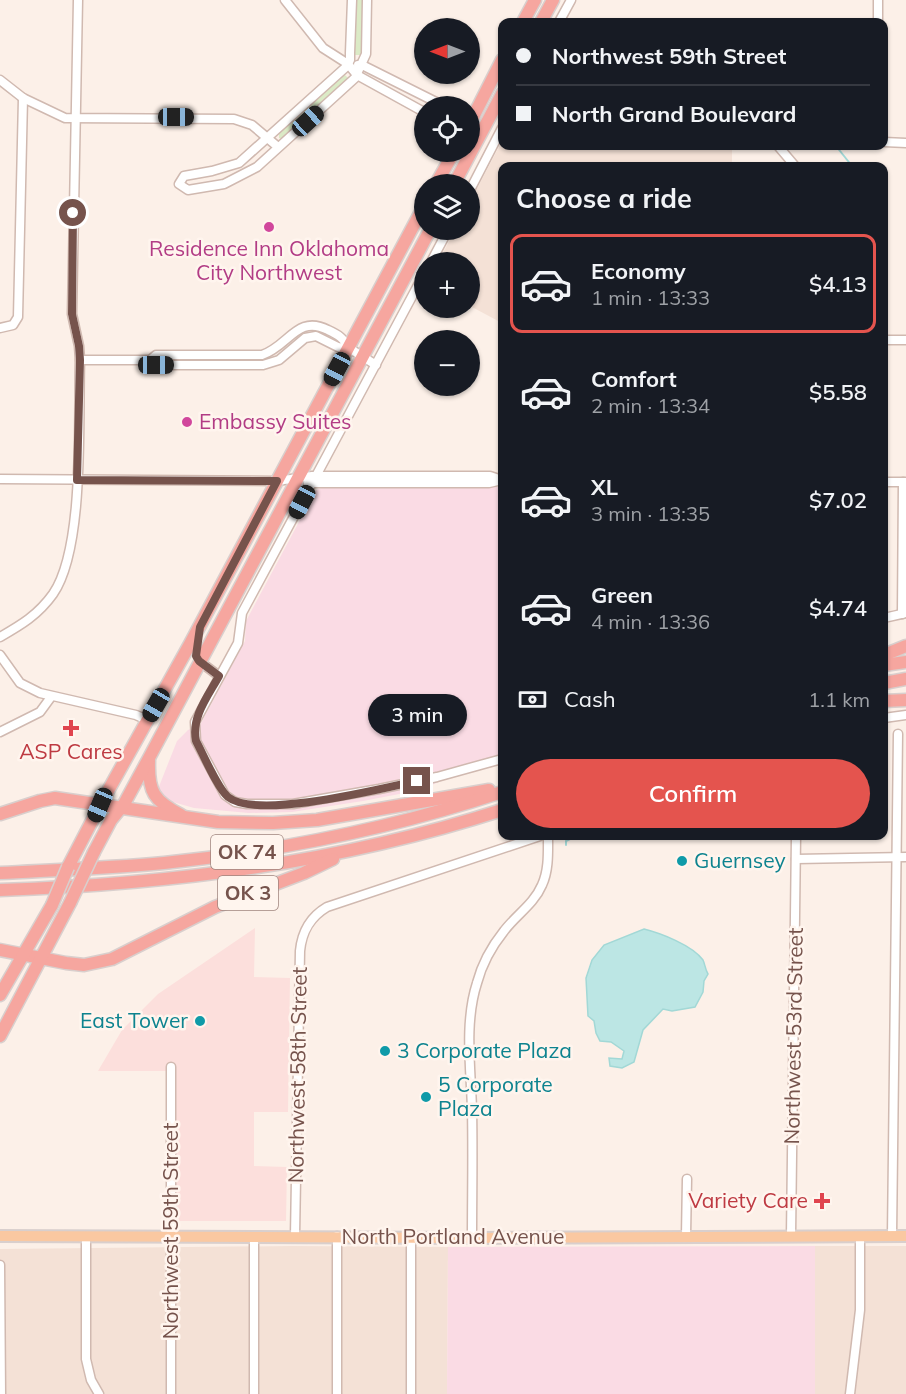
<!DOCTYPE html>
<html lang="en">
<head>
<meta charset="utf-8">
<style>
	body { margin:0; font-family:Mulish,sans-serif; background:#20242c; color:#f1f3f6; height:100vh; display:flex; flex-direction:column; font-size:22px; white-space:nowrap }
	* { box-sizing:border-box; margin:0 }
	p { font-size:20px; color:#9ea1a6 }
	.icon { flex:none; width:33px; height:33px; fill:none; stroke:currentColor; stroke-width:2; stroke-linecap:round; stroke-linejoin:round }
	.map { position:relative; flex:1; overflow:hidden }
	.panel { position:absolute; left:498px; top:162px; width:390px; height:678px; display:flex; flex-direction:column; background:#171b24; border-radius:12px; box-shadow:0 2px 4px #0004 }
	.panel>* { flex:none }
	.guide { position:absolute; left:498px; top:18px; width:390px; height:132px; border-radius:12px; box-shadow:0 2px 4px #0004; display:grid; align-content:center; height:132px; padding:0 18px; background:#171b24 }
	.needle { width:39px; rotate:270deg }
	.tools { position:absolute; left:414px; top:18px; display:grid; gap:12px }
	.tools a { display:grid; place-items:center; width:66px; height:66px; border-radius:50%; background:#171b24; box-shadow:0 2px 4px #0004; font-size:30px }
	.end { position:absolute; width:27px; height:27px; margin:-14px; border:8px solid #76534c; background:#fff; box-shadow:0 0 0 3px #fff }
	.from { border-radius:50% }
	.bubble { position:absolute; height:42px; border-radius:21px; background:#171b24; box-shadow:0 2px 4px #0004; font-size:20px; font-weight:600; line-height:42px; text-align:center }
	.car { position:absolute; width:18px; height:36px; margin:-18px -9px; border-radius:8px; box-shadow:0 0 4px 2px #0007; background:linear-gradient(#222 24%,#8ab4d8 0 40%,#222 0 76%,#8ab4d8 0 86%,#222 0) }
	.guide b { display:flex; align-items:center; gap:21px; height:57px; font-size:22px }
	.guide b+b { border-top:2px solid #363941 }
	.guide i { width:15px; height:15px; background:#f1f3f6 }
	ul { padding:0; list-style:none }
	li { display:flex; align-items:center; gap:18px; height:99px; margin:0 12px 9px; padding:0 6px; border:3px solid transparent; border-radius:12px }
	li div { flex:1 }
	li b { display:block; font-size:22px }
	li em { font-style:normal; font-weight:600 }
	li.active { border-color:#e4544e }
	li>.icon { width:54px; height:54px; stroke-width:1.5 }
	h2 { padding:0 18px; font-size:27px; line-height:72px }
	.pay { display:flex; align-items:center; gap:15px; height:66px; padding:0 18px; font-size:22px }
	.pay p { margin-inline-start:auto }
	.button { display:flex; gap:12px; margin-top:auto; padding:12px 18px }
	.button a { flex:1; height:69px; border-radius:36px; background:#e4544e; color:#fff; font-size:24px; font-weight:600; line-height:69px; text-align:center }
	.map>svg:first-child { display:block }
	.residential { fill:#f4e1d6 }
	.commercial { fill:#fcdfdc }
	.medical { fill:#fadbe4 }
	.green { fill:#dbeac6 }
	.water { fill:#bce6e4; stroke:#a2d8d6; stroke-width:1.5 }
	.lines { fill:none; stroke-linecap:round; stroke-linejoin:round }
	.stream { stroke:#a2d8d6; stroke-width:2 }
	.minor-casing { stroke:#d0b9b0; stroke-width:11 }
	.major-casing { stroke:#d9cfcd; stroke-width:14 }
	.highway-casing { stroke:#d9cfcd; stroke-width:15 }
	.minor { stroke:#fff; stroke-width:8 }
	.major { stroke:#fac8a1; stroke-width:10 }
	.highway { stroke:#f6a69f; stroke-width:12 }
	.highway-bridge-casing { stroke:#d9cfcd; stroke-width:15; stroke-linecap:butt }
	.highway-bridge { stroke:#f6a69f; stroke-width:12 }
	.route { stroke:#76534c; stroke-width:8 }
	.hotel-dot { fill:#d1479c; stroke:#fff5ee; stroke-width:2 }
	.health-dot { fill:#e0444e; stroke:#fff5ee; stroke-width:2 }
	.culture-dot { fill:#0f9aa8; stroke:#fff5ee; stroke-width:2 }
	.labels { text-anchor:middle; stroke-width:5; stroke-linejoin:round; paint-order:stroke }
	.shield { fill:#fff5ee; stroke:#9f847d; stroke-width:1.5 }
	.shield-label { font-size:20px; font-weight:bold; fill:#76534c }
	.hotel-label { font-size:21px; fill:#b23c85; stroke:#fff5ee }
	.health-label { font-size:21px; fill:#be3a42; stroke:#fff5ee }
	.culture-label { font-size:21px; fill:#0d838f; stroke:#fff5ee; text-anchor:start }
	.street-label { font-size:21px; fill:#76534c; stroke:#fff5ee }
</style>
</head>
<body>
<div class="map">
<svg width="906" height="1394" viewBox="0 0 906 1394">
	<rect width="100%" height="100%" fill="#fcf0e8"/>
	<!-- residential -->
	<g class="residential">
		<polygon points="502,141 502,146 732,146 732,166 502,166 502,323 470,306 470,262 438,262 455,230 470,230 470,202"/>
		<polygon points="291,1246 448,1247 447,1394 0,1394 0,1249"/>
		<rect x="815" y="1246" width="91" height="148"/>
	</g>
	<!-- commercial -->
	<polygon class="commercial" points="255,928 254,977 290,978 288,1112 254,1112 254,1166 287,1167 286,1221 175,1221 175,1071 98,1071 122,1030 158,994"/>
	<!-- medical -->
	<g class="medical">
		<polygon points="327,486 502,487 502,755 420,790 363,801 292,812 249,813 194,808 173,802 163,796 158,789 177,741 188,730 200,725 245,641 246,621 316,490"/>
		<polygon points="815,1246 815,1394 447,1394 448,1247"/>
	</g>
	<!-- green -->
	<g class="green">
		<polygon points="355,0 364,0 363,50 360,55 355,55 354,51"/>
		<polygon points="345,75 349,79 282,139 279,138 279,132 342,76"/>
	</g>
	<!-- water -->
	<path class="water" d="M644,929C660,933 692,945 703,960C705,964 705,969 708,974L704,981L703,992L695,1007L672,1011L663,1009L643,1030L634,1062L622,1068L610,1066L609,1058L622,1059L624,1051L611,1042L600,1041L596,1033L594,1021L588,1016L586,978L592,960L604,945Z"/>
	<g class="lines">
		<!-- stream -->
		<g class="stream">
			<polyline points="836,146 852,166"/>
			<polyline points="884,220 884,232"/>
			<polyline points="566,845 566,841 576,836"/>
		</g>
		<defs>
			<g id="minor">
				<polyline points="285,0 323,48 348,64 357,75 424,112"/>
				<polyline points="352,0 350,53 350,60 346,67 239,163 212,171 184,176 179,184 188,190 224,184 257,167 355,78 366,54 367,0"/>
				<polyline points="559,22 571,0"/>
				<polyline points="878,22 878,0"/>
				<polyline points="358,65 362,65 444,106"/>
				<polyline points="0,80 23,98 65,118 234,119 252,125 278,147"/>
				<polyline points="884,142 906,143"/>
				<polyline points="778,146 795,166"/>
				<polyline points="470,190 502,128"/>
				<polyline points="431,262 448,230"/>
				<polyline points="0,328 13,325 18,317 23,98"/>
				<polyline points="884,340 906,340"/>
				<polyline points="80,360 150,360 156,365 263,365 279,360 305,338 316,336 338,347 349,348 376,365"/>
				<path d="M150,360L156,355H262C289,346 297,314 328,330C339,335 343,338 349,348"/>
				<polyline points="316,476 424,274"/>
				<polyline points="0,479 277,481 312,476 490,476 499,479"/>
				<polyline points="884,482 906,482"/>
				<polyline points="308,483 489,483 502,480"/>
				<polyline points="312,483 242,613 238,643 195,722 196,741 225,795 235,802 247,804 293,804 379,789 437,777 502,759"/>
				<polyline points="902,614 903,482"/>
				<polyline points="884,618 906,613"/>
				<path d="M0,637C21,625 38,615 53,594C85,548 78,418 80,360L79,346L72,314L78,0"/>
				<polyline points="0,655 20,683 40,693 136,715 147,720"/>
				<polyline points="199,661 219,676"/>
				<polyline points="884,718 906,715"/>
				<polyline points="0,732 40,712 51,697"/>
				<polyline points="796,859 906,857"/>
				<polyline points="86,1236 86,1359 91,1380 99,1394"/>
				<polyline points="254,1236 254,1394"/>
				<path d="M295,1236L300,951C302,931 310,917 327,907L540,836"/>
				<polyline points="686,1236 687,1179"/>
				<polyline points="791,1236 796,836"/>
				<polyline points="892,1236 898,734"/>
				<path d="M472,1238C472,1195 473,1153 472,1110C471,1069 464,1023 477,983C482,964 492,946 504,931C516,915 534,904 542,885C549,870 548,852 548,836"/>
				<polyline points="0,1265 1,1394"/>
				<polyline points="171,1394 171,1067"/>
				<polyline points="337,1394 337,1236"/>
				<polyline points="411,1394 411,1237"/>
				<polyline points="850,1394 860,1310 860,1236"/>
			</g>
			<polyline id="major" points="0,1236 472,1238 906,1236"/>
			<g id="highway">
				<polyline points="523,22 535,0"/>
				<polyline points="541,22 553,0"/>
				<polyline points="470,123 502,60"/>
				<polyline points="436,184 454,152"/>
				<polyline points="454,184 502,94"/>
				<polyline points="884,655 906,646"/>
				<polyline points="884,665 906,662"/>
				<polyline points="884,683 906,679"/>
				<polyline points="884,701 906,700"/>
				<path d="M149,761C148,792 154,801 181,815"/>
				<polyline points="0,814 40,801 55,798 218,822 273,823 317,820 489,790"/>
				<polyline points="94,852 111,820 124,804 149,758 430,230"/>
				<polyline points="68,867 104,798 190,644 424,206"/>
				<path d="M0,873C55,870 109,868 164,863C279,851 393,828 502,792"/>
				<path d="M0,890C172,884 338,863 502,810"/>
				<polyline points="0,950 66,963 84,965 112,959 215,907 304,873 333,859"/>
				<polyline points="0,995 52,905"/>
				<polyline points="0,1036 70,903"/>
			</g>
		</defs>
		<!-- minor casing -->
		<use href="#minor" class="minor-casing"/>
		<!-- major casing -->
		<use href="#major" class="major-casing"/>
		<!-- highway casing -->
		<use href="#highway" class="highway-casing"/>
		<!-- minor -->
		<use href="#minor" class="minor"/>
		<!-- major -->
		<use href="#major" class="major"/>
		<!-- highway -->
		<use href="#highway" class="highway"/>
		<defs>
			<g id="highway-bridge">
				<polyline points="70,903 94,852"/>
				<polyline points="52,905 68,867"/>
			</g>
		</defs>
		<!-- highway-bridge casing -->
		<use href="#highway-bridge" class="highway-bridge-casing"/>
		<!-- highway-bridge -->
		<use href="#highway-bridge" class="highway-bridge"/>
	</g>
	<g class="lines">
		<!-- route -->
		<path class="route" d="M73,213L72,314L79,346L80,360L77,480L277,481L200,627L196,656L199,661L219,676C208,696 191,717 196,741C203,754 218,789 228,797C257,820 380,789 417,781"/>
	</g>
	<!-- markers -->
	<g class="hotel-dot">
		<circle cx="269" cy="227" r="6"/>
		<circle cx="187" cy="422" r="6"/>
	</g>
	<g class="health-dot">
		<path d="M68 719h6v6h6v6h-6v6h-6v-6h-6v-6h6z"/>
		<path d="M819 1192h6v6h6v6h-6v6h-6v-6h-6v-6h6z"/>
	</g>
	<g class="culture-dot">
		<circle cx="682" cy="861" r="6"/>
		<circle cx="200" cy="1021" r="6"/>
		<circle cx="385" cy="1051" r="6"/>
		<circle cx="426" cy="1097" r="6"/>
	</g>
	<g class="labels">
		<!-- shield labels -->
		<g class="shield">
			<rect x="211" y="835" width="72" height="34" rx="4.5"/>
			<rect x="218" y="876" width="60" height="34" rx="4.5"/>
		</g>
		<g class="shield-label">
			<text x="247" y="859">OK 74</text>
			<text x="248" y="900">OK 3</text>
		</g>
		<!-- hotel labels -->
		<g class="hotel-label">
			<text x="269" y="256">Residence Inn Oklahoma<tspan x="269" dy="24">City Northwest</tspan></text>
			<text x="199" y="429" text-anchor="start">Embassy Suites</text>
		</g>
		<!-- health labels -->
		<g class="health-label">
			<text x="71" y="759">ASP Cares</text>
			<text x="808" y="1208" text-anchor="end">Variety Care</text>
		</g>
		<!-- culture labels -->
		<g class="culture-label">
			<text x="694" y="868">Guernsey</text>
			<text x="188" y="1028" text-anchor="end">East Tower</text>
			<text x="397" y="1058">3 Corporate Plaza</text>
			<text x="438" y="1092">5 Corporate<tspan x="438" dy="24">Plaza</tspan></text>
		</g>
		<!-- street labels -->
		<g class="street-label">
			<text transform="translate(794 1036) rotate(-89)" y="7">Northwest 53rd Street</text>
			<text transform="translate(298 1075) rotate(-89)" y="7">Northwest 58th Street</text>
			<text transform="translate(171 1231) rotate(-90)" y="7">Northwest 59th Street</text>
			<text x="453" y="1244">North Portland Avenue</text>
		</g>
	</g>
</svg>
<div class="tools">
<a><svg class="needle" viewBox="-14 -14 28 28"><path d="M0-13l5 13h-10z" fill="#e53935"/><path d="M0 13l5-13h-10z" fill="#9ea1a6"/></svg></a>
<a><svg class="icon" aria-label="locate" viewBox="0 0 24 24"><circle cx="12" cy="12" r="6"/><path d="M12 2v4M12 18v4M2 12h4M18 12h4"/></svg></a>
<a><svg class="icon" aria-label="layers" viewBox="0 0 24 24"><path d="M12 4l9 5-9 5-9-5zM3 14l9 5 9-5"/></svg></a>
<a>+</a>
<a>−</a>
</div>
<i class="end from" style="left:73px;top:213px"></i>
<i class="end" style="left:417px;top:781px"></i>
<div class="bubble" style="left:368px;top:694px;width:99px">3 min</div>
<i class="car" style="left:176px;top:117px;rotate:90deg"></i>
<i class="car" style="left:308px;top:121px;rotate:48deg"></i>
<i class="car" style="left:156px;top:365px;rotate:90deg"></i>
<i class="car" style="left:337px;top:369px;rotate:208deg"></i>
<i class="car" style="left:302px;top:502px;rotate:208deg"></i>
<i class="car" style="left:156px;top:705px;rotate:210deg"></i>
<i class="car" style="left:100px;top:805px;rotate:203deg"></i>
<div class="guide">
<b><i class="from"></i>Northwest 59th Street</b>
<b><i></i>North Grand Boulevard</b>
</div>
<section class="panel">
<h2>Choose a ride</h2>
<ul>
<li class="active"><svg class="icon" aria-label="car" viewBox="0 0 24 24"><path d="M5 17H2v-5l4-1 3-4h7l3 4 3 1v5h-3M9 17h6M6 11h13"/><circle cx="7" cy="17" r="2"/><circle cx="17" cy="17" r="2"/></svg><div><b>Economy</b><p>1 min · 13:33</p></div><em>$4.13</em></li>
<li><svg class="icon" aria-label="car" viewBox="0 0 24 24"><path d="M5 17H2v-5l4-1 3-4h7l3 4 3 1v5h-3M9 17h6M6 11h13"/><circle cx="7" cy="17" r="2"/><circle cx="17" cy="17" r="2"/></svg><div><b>Comfort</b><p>2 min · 13:34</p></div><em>$5.58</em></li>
<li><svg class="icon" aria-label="car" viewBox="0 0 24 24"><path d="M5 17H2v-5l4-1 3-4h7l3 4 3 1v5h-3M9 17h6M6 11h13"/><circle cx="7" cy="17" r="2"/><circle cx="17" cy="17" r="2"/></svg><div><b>XL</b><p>3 min · 13:35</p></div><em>$7.02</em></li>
<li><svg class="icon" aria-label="car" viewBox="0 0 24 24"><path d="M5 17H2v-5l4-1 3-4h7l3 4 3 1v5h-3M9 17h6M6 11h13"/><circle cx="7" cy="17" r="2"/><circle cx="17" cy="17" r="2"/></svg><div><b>Green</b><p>4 min · 13:36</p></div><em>$4.74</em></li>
</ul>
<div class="pay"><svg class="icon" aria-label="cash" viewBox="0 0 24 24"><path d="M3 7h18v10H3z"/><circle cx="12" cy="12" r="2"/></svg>Cash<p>1.1 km</p></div>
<div class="button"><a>Confirm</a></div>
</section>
</div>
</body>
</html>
